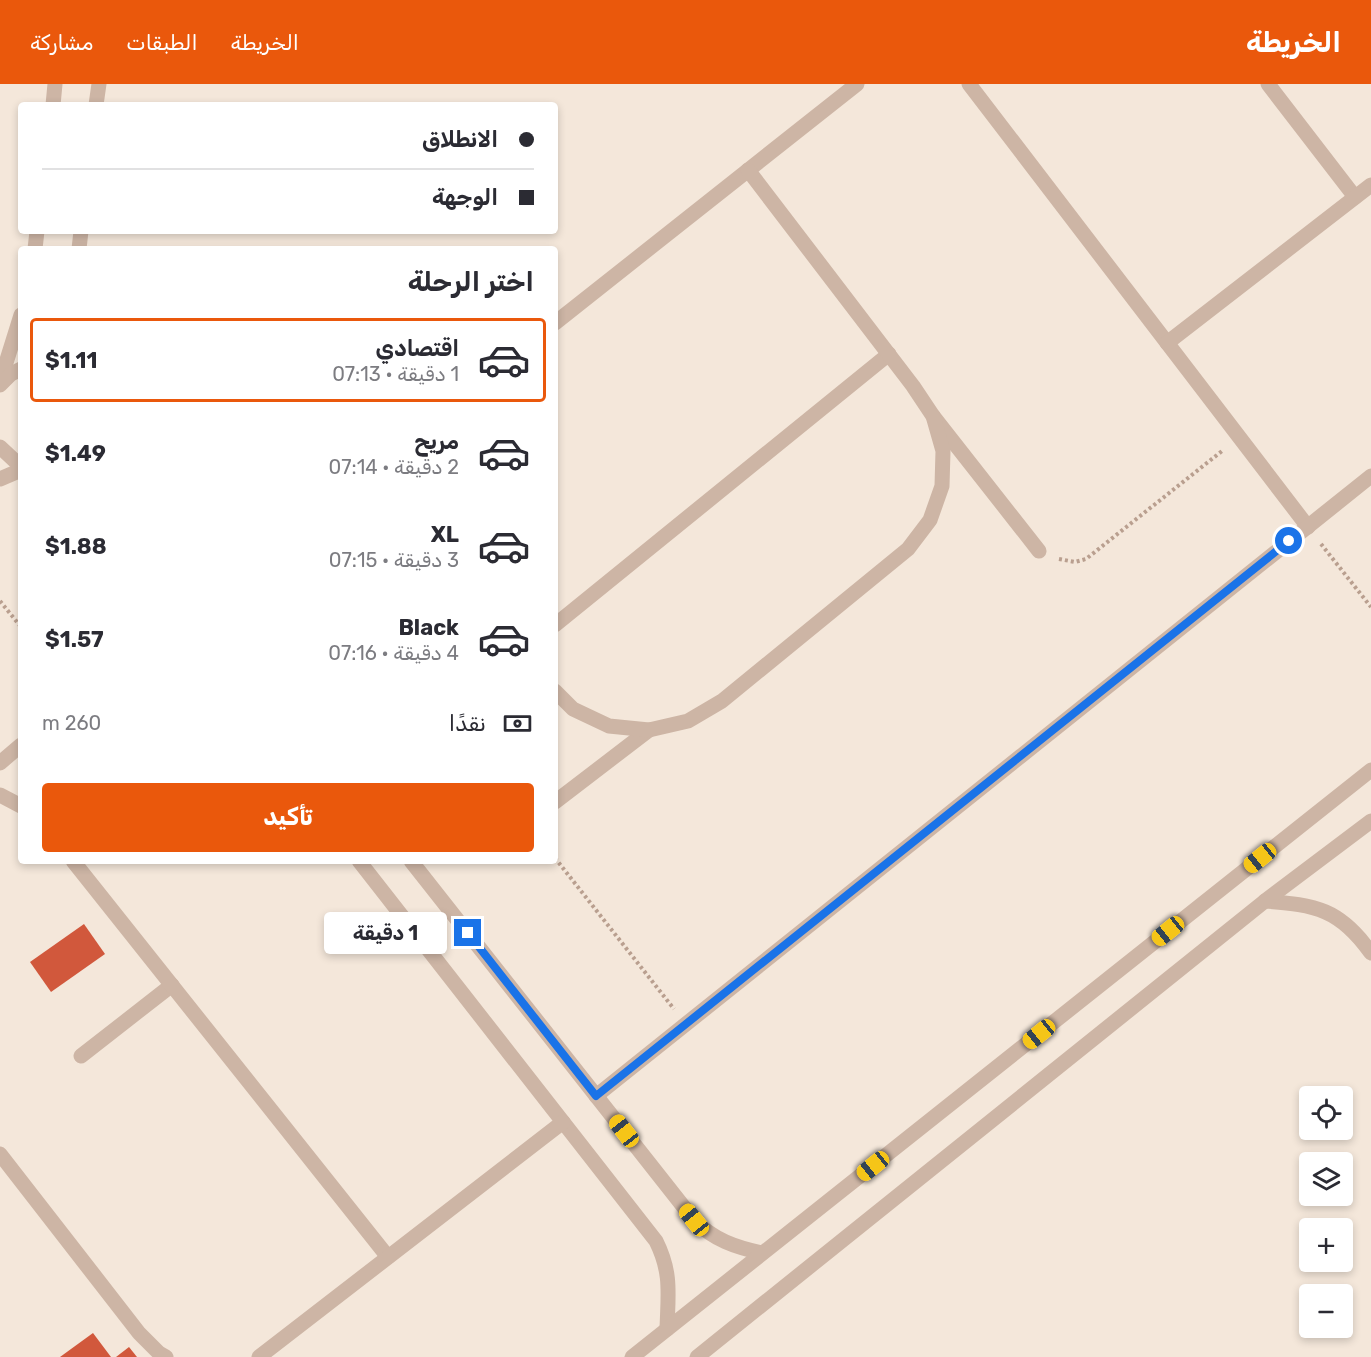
<!DOCTYPE html>
<html lang="ar">
<head>
<meta charset="utf-8">
<style>
	body { margin:0; font-family:Rubik,"Noto Naskh Arabic",sans-serif; background:#f2f2f3; color:#2b2b33; direction:rtl; height:100vh; display:flex; flex-direction:column; font-size:22px; white-space:nowrap }
	* { box-sizing:border-box; margin:0 }
	p { font-size:20px; color:#7c7c81 }
	.icon { flex:none; width:33px; height:33px; fill:none; stroke:currentColor; stroke-width:2; stroke-linecap:round; stroke-linejoin:round }
	.map { position:relative; flex:1; overflow:hidden; direction:ltr }
	.details { position:absolute; left:18px; top:162px; width:540px; height:618px; display:flex; flex-direction:column; background:#fff; border-radius:6px; box-shadow:0 3px 9px #0003; direction:rtl }
	.details>* { flex:none }
	.hud { position:absolute; left:18px; top:18px; width:540px; height:132px; border-radius:6px; box-shadow:0 3px 9px #0003; direction:rtl; display:grid; align-content:center; height:132px; padding:0 24px; background:#fff }
	.controls { position:absolute; left:1299px; top:1002px; display:grid; gap:12px }
	.controls a { display:grid; place-items:center; width:54px; height:54px; border-radius:6px; background:#fff; box-shadow:0 3px 9px #0003; font-size:30px }
	.end { position:absolute; width:27px; height:27px; margin:-14px; border:8px solid #1a73e8; background:#fff; box-shadow:0 0 0 3px #fff }
	.from { border-radius:50% }
	.bubble { position:absolute; height:42px; border-radius:6px; background:#fff; box-shadow:0 3px 9px #0003; font-size:20px; font-weight:700; line-height:42px; text-align:center; direction:rtl }
	.car { position:absolute; width:18px; height:36px; margin:-18px -9px; border-radius:8px; box-shadow:0 0 4px 2px #0007; background:linear-gradient(#f5c518 24%,#345 0 40%,#f5c518 0 76%,#345 0 86%,#f5c518 0) }
	.hud b { display:flex; align-items:center; gap:21px; height:57px; font-size:22px }
	.hud b+b { border-top:2px solid #e1e1e2 }
	.hud i { width:15px; height:15px; background:#2b2b33 }
	ul { padding:0; list-style:none }
	li { display:flex; align-items:center; gap:18px; height:84px; margin:0 12px 9px; padding:0 12px; border:3px solid transparent; border-radius:6px }
	li div { flex:1 }
	li b { display:block; font-size:22px }
	li em { font-style:normal; font-weight:700 }
	li.active { border-color:#ea580c }
	li>.icon { width:54px; height:54px; stroke-width:1.5 }
	h2 { padding:0 24px; font-size:27px; line-height:72px }
	.pay { display:flex; align-items:center; gap:15px; height:66px; padding:0 24px; font-size:22px }
	.pay p { margin-inline-start:auto }
	.button { display:flex; gap:12px; margin-top:auto; padding:12px 24px }
	.button a { flex:1; height:69px; border-radius:6px; background:#ea580c; color:#fff; font-size:24px; font-weight:700; line-height:69px; text-align:center }
	header { display:flex; align-items:center; gap:36px; box-sizing:border-box; height:84px; padding:0 30px; background:#ea580c; color:#fff }
	header strong { font-size:28px }
	nav { display:flex; gap:33px; margin-inline-start:auto; font-size:21px }
	.map>svg:first-child { display:block }
	.building { fill:#d1583c }
	.lines { fill:none; stroke-linecap:round; stroke-linejoin:round }
	.path { stroke:#b99f8f; stroke-width:4; stroke-dasharray:3 3; stroke-linecap:butt }
	.lane { stroke:#cdb5a5; stroke-width:15 }
	.street { stroke:#cdb5a5; stroke-width:15 }
	.route { stroke:#1a73e8; stroke-width:8 }
</style>
</head>
<body>
<header>
<strong>الخريطة</strong>
<nav><a>الخريطة</a><a>الطبقات</a><a>مشاركة</a></nav>
</header>
<div class="map">
<svg width="1371" height="1273" viewBox="0 0 1371 1273">
	<rect width="100%" height="100%" fill="#f4e7da"/>
	<!-- building -->
	<g class="building">
		<polygon points="84,840 105,870 51,908 30,878"/>
		<polygon points="93,1249 111,1273 60,1273"/>
		<polygon points="129,1263 137,1273 116,1273"/>
	</g>
	<g class="lines">
		<!-- path -->
		<g class="path">
			<polyline points="1321,460 1371,523"/>
			<polyline points="1059,475 1075,478 1086,475 1222,367"/>
			<polyline points="0,517 21,543"/>
			<polyline points="555,774 674,925"/>
		</g>
		<!-- lane -->
		<g class="lane">
			<polyline points="933,332 1039,467"/>
			<polyline points="0,679 21,661"/>
			<polyline points="555,718 649,646"/>
			<polyline points="81,972 172,901"/>
		</g>
		<!-- street -->
		<g class="street">
			<polyline points="969,0 1308,443"/>
			<polyline points="1268,0 1355,113"/>
			<polyline points="53,21 55,0"/>
			<polyline points="96,21 99,0"/>
			<polyline points="35,165 37,147"/>
			<polyline points="79,165 81,147"/>
			<polyline points="555,239 857,0"/>
			<polyline points="1167,259 1371,101"/>
			<polyline points="0,298 21,231"/>
			<polyline points="0,301 11,290 21,285"/>
			<polyline points="0,363 15,377 21,379"/>
			<polyline points="0,395 21,386"/>
			<polyline points="555,541 889,270"/>
			<polyline points="555,607 573,625 609,642 649,646 688,637 722,617 908,465 930,436 942,402 943,367 933,332 913,302 748,86"/>
			<polyline points="0,711 21,722"/>
			<polyline points="73,777 388,1173"/>
			<path d="M359,777L656,1157C672,1189 668,1210 667,1245"/>
			<path d="M411,777L694,1136C714,1156 735,1163 762,1169"/>
			<path d="M1265,817C1316,821 1340,825 1371,869"/>
			<polyline points="596,1012 1371,392"/>
			<polyline points="0,1070 139,1249 159,1269 166,1273"/>
			<polyline points="259,1273 563,1038"/>
			<polyline points="632,1273 1371,686"/>
			<polyline points="697,1273 1265,817 1371,737"/>
		</g>
	</g>
	<g class="lines">
		<!-- route -->
		<polyline class="route" points="468,849 596,1012 1289,457"/>
	</g>
</svg>
<div class="controls">
<a><svg class="icon" aria-label="locate" viewBox="0 0 24 24"><circle cx="12" cy="12" r="6"/><path d="M12 2v4M12 18v4M2 12h4M18 12h4"/></svg></a>
<a><svg class="icon" aria-label="layers" viewBox="0 0 24 24"><path d="M12 4l9 5-9 5-9-5zM3 14l9 5 9-5"/></svg></a>
<a>+</a>
<a>−</a>
</div>
<i class="end from" style="left:1289px;top:457px"></i>
<i class="end" style="left:468px;top:849px"></i>
<div class="bubble" style="left:324px;top:828px;width:123px">1 دقيقة</div>
<i class="car" style="left:1260px;top:774px;rotate:231deg"></i>
<i class="car" style="left:1168px;top:847px;rotate:231deg"></i>
<i class="car" style="left:1039px;top:950px;rotate:231deg"></i>
<i class="car" style="left:624px;top:1047px;rotate:322deg"></i>
<i class="car" style="left:873px;top:1082px;rotate:231deg"></i>
<i class="car" style="left:694px;top:1136px;rotate:321deg"></i>
<div class="hud">
<b><i class="from"></i>الانطلاق</b>
<b><i></i>الوجهة</b>
</div>
<section class="details">
<h2>اختر الرحلة</h2>
<ul>
<li class="active"><svg class="icon" aria-label="car" viewBox="0 0 24 24"><path d="M5 17H2v-5l4-1 3-4h7l3 4 3 1v5h-3M9 17h6M6 11h13"/><circle cx="7" cy="17" r="2"/><circle cx="17" cy="17" r="2"/></svg><div><b>اقتصادي</b><p>1 دقيقة · 07:13</p></div><em>$1.11</em></li>
<li><svg class="icon" aria-label="car" viewBox="0 0 24 24"><path d="M5 17H2v-5l4-1 3-4h7l3 4 3 1v5h-3M9 17h6M6 11h13"/><circle cx="7" cy="17" r="2"/><circle cx="17" cy="17" r="2"/></svg><div><b>مريح</b><p>2 دقيقة · 07:14</p></div><em>$1.49</em></li>
<li><svg class="icon" aria-label="car" viewBox="0 0 24 24"><path d="M5 17H2v-5l4-1 3-4h7l3 4 3 1v5h-3M9 17h6M6 11h13"/><circle cx="7" cy="17" r="2"/><circle cx="17" cy="17" r="2"/></svg><div><b>XL</b><p>3 دقيقة · 07:15</p></div><em>$1.88</em></li>
<li><svg class="icon" aria-label="car" viewBox="0 0 24 24"><path d="M5 17H2v-5l4-1 3-4h7l3 4 3 1v5h-3M9 17h6M6 11h13"/><circle cx="7" cy="17" r="2"/><circle cx="17" cy="17" r="2"/></svg><div><b>Black</b><p>4 دقيقة · 07:16</p></div><em>$1.57</em></li>
</ul>
<div class="pay"><svg class="icon" aria-label="cash" viewBox="0 0 24 24"><path d="M3 7h18v10H3z"/><circle cx="12" cy="12" r="2"/></svg>نقدًا<p>260 m</p></div>
<div class="button"><a>تأكيد</a></div>
</section>
</div>
</body>
</html>
